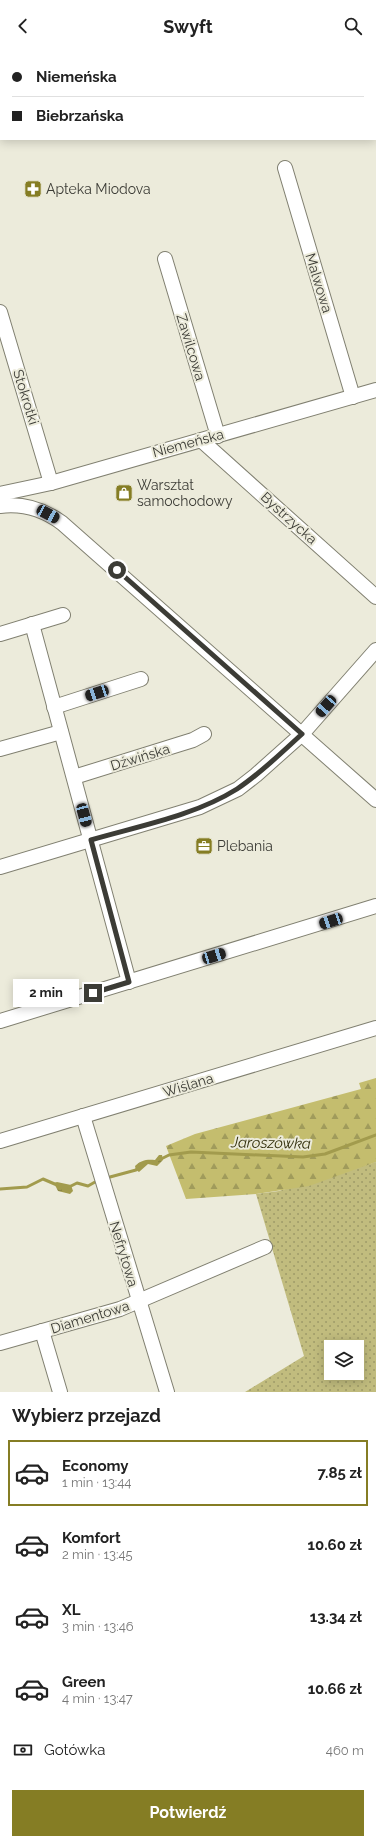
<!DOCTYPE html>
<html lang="pl">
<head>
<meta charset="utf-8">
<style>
	body { margin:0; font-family:Raleway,sans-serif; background:#f2f2f2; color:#222; height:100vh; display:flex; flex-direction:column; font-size:15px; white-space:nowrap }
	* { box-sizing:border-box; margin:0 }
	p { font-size:13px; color:#767676 }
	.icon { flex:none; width:22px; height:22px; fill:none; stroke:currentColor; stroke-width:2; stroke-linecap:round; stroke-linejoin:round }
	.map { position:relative; height:1340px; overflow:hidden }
	.details { display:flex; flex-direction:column; background:#fff; flex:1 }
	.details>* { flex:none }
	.hud { position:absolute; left:0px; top:0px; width:376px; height:88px; box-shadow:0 2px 10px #0003; display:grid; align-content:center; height:88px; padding:0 12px; background:#fff }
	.fabs { position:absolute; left:324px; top:1288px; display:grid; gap:8px }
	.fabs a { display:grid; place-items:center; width:40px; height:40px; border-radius:0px; background:#fff; box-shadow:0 2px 10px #0003; font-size:20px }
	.end { position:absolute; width:18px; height:18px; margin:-9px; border:5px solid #3c3c36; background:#fff; box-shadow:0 0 0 2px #fff }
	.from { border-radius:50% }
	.bubble { position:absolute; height:28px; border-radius:0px; background:#fff; box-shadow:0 2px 10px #0003; font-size:13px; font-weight:700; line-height:28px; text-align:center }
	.car { position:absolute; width:12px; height:24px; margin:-12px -6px; border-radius:5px; box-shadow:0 0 3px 1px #0007; background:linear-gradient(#222 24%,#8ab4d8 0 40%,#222 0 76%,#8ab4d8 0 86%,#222 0) }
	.hud b { display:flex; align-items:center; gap:14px; height:38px; font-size:15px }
	.hud b+b { border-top:1px solid #e0e0e0 }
	.hud i { width:10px; height:10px; background:#222 }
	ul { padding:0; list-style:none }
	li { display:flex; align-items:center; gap:12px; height:66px; margin:0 8px 6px; padding:0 4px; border:2px solid transparent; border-radius:0px }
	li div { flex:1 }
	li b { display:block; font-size:15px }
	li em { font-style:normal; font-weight:700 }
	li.on { border-color:#857d24 }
	li>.icon { width:36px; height:36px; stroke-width:1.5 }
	h2 { padding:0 12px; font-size:18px; line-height:48px }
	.pay { display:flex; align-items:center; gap:10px; height:44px; padding:0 12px; font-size:15px }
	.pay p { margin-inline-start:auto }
	.primary-button { display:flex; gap:8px; margin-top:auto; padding:8px 12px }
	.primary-button a { flex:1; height:46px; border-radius:0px; background:#857d24; color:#fff; font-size:16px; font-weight:700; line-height:46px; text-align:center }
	header { display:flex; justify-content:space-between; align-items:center; height:52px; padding:0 12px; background:#fff; font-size:18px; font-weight:700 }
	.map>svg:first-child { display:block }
	.grass { fill:url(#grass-dots); fill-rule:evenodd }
	.forest { fill:url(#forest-firs) }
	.water { fill:url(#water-ripples) }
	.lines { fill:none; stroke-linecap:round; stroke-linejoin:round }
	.stream { stroke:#a29b4d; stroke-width:3 }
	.minor-casing { stroke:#818071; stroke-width:16 }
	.minor { stroke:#fff; stroke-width:14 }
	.route { stroke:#3c3c36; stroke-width:5 }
	.labels { text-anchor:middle; stroke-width:4; stroke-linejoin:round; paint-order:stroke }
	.poi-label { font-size:14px; fill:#3c3c36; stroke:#ecebdb; text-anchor:start }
	.street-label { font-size:14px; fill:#3c3c36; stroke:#ecebdb }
	.water-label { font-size:15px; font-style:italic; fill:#33300d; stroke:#ecebdb }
</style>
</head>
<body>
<header><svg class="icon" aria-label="back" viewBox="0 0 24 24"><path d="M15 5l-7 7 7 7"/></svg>Swyft<svg class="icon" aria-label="search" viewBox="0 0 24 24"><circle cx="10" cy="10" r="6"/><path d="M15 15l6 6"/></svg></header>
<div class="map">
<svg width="376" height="1340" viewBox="0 0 376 1340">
	<defs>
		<pattern id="grass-dots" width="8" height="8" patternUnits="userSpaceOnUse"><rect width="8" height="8" fill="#c1bc7e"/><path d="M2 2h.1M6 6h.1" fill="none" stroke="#9e9a68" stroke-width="1.8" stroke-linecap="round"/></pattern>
		<pattern id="forest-firs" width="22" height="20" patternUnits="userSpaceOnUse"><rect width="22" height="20" fill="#c4bd6e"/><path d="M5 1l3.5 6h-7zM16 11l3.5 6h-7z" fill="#a09b5b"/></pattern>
		<pattern id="water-ripples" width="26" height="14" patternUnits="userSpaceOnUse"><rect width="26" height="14" fill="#a29b4d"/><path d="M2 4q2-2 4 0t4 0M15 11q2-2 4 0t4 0" fill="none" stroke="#858041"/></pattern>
	</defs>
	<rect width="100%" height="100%" fill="#ecebdb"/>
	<!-- grass -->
	<path class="grass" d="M376,1110V1340H245L304,1304L256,1142L279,1139ZM331,1295H357V1321H331Z"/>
	<!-- forest -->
	<polygon class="forest" points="376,1026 376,1110 309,1134 256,1142 186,1147 166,1094 195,1082 361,1037 359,1031"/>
	<!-- water -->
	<g class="water">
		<path d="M159,1103H162L163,1108L157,1114L148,1112L139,1120L136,1118L135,1114C141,1108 147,1107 155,1108Z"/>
		<polygon points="57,1130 71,1133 73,1139 70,1142 58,1139 54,1131"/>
	</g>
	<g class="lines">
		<!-- stream -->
		<g class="stream">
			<polyline points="161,1107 169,1103 191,1100 303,1105 325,1102 376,1083"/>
			<polyline points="110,1125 136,1118 138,1115"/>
			<polyline points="69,1135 77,1131 88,1134 95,1130"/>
			<polyline points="0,1137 27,1135 43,1127 57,1133"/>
		</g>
		<defs>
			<g id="minor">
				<polyline points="285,116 353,345"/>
				<polyline points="165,207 218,384"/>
				<polyline points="0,260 51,431"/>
				<polyline points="201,388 376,545"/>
				<polyline points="0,442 51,431 376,338"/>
				<path d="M0,454C23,451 43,457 62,471L376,748"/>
				<polyline points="32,572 129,930"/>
				<polyline points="0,582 63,563"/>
				<polyline points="54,655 141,627"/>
				<polyline points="0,697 61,680"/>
				<polyline points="74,725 193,688 204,682"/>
				<polyline points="0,815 200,755 238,737 256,723 302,682 376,598"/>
				<polyline points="0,969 376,854"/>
				<polyline points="83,1064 167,1340"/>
				<polyline points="0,1089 376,976"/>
				<polyline points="42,1279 60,1340"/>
				<polyline points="0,1291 120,1257 265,1195"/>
			</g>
		</defs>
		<!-- minor casing -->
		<use href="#minor" class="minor-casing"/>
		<!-- minor -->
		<use href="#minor" class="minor"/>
	</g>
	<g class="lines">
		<!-- route -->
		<path class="route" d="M93,941L129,930L91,788C139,774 194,764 237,737C260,722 281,701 302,682L117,518"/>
	</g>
	<!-- icons -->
	<defs>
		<symbol id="pharmacy-square" viewBox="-11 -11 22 22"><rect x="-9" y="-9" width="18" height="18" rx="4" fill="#857d24" stroke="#ecebdb"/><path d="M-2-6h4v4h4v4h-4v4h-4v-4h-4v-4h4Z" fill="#fff"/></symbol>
		<symbol id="shop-square" viewBox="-11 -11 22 22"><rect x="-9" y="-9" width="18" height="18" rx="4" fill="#857d24" stroke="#ecebdb"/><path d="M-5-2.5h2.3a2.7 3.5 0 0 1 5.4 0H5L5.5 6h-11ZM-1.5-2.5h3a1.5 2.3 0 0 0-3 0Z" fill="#fff"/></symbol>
		<symbol id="office-square" viewBox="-11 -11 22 22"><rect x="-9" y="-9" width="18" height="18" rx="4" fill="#857d24" stroke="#ecebdb"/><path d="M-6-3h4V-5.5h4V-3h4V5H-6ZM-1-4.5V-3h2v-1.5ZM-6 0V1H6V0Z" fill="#fff"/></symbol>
	</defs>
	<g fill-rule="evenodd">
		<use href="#pharmacy-square" x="23" y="127" width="20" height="20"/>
		<use href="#shop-square" x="114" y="431" width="20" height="20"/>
		<use href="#office-square" x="194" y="784" width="20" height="20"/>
	</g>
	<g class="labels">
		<!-- poi labels -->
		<g class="poi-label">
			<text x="46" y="142">Apteka Miodova</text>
			<text x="137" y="438">Warsztat<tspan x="137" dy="16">samochodowy</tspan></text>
			<text x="217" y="799">Plebania</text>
		</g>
		<!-- street labels -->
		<g class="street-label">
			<text transform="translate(319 231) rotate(73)" y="5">Malwowa</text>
			<text transform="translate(191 295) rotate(73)" y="5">Zawilcowa</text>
			<text transform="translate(26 345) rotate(73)" y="5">Stokrotki</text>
			<text transform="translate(188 391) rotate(-15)" y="5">Niemeńska</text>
			<text transform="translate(289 466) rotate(42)" y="5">Bystrzycka</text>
			<text transform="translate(140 705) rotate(-17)" y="5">Dźwińska</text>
			<text transform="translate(188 1033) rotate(-17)" y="5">Wiślana</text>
			<text transform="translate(124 1202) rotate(73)" y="5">Nefrytowa</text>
			<text transform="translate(90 1265) rotate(-17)" y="5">Diamentowa</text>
		</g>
		<!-- water labels -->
		<g class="water-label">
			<text transform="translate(271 1091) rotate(1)" y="5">Jaroszówka</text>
		</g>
	</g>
</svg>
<div class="fabs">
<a><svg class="icon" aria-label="layers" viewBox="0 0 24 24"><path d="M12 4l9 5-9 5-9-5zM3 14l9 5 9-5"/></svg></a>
</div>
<i class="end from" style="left:117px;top:518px"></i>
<i class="end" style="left:93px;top:941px"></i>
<div class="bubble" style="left:13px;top:927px;width:66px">2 min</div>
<i class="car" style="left:48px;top:462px;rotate:118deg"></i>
<i class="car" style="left:97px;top:641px;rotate:252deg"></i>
<i class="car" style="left:326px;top:654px;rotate:221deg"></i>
<i class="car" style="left:84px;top:763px;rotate:165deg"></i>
<i class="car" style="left:331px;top:869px;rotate:252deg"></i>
<i class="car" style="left:214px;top:904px;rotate:73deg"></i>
<div class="hud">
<b><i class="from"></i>Niemeńska</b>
<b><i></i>Biebrzańska</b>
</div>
</div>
<section class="details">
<h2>Wybierz przejazd</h2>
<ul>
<li class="on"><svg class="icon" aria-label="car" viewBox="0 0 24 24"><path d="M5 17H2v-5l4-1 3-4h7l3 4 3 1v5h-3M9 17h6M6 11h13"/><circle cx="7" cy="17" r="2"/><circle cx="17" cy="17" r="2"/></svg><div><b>Economy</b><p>1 min · 13:44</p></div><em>7.85 zł</em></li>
<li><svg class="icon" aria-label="car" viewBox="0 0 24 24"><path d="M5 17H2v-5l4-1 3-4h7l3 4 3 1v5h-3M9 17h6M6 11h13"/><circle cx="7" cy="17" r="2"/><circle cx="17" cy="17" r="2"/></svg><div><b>Komfort</b><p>2 min · 13:45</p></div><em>10.60 zł</em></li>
<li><svg class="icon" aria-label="car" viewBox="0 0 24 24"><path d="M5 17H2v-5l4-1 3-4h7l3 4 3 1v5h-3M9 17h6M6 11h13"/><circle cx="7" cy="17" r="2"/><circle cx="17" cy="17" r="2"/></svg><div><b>XL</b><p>3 min · 13:46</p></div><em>13.34 zł</em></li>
<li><svg class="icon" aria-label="car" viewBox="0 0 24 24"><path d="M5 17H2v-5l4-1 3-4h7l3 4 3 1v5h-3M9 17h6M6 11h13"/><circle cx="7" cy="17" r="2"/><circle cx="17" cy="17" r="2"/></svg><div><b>Green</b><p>4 min · 13:47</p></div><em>10.66 zł</em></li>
</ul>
<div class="pay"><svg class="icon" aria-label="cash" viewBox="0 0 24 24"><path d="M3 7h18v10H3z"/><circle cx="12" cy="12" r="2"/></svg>Gotówka<p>460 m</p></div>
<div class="primary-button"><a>Potwierdź</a></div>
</section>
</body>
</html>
